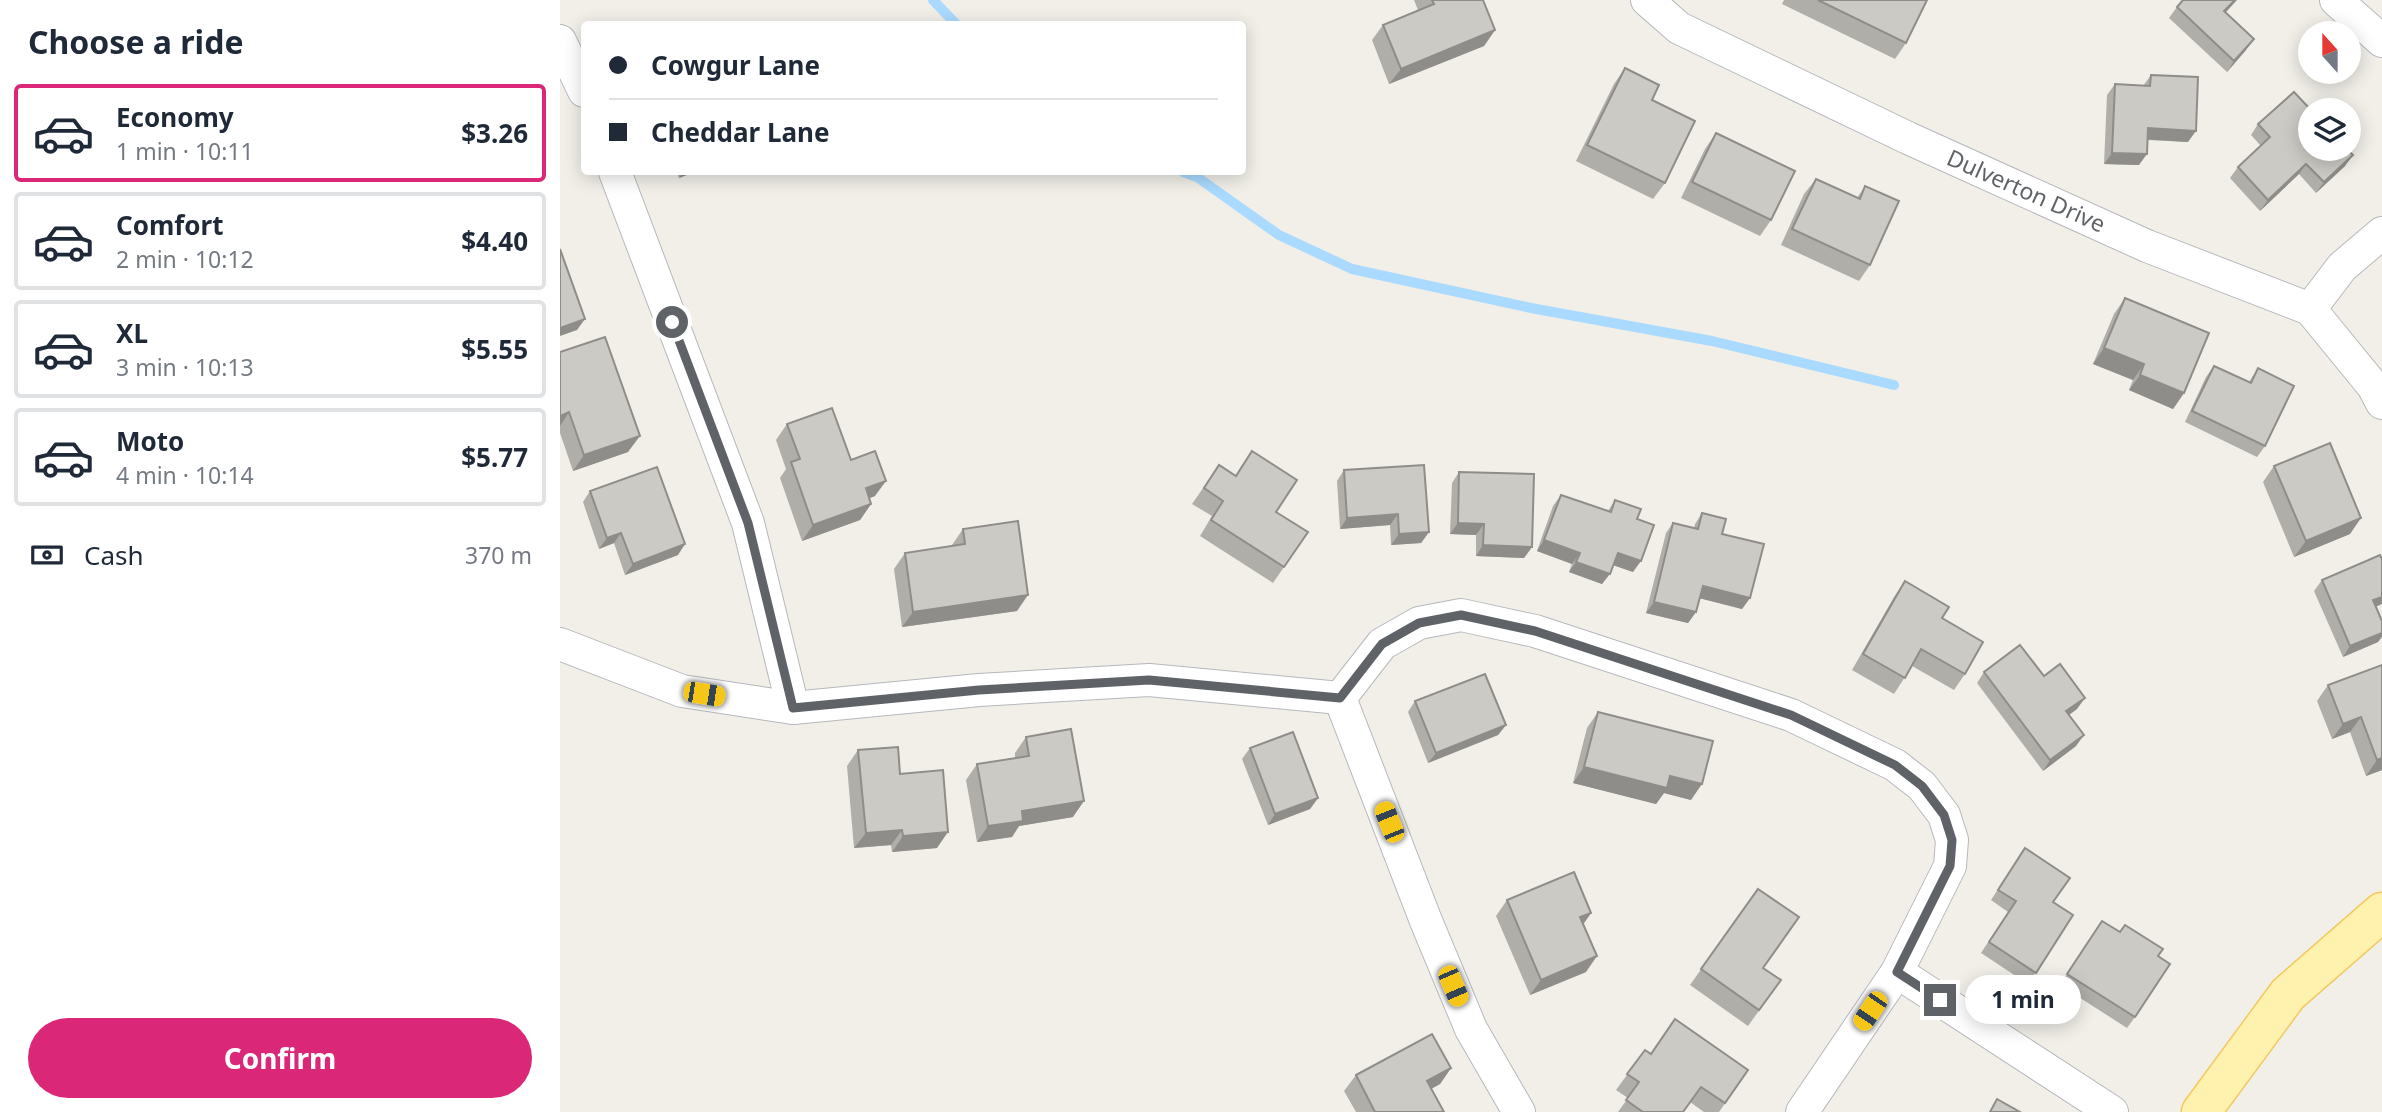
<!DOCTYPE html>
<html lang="en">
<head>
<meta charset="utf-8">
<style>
	body { margin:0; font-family:"Noto Sans",sans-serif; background:#f2f2f3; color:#1f2937; height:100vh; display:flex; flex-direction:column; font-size:26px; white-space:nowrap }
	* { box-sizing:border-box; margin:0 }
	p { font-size:23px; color:#747a83 }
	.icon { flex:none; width:38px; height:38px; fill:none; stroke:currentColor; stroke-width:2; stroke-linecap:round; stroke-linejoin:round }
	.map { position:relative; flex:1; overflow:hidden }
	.panel { display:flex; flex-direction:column; background:#fff; width:560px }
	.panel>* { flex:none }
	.banner { position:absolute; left:21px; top:21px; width:665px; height:154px; border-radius:7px; box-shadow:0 4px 18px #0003; display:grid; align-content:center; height:154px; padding:0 28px; background:#fff }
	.needle { width:46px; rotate:339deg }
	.tools { position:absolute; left:1738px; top:21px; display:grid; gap:14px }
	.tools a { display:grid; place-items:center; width:63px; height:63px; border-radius:50%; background:#fff; box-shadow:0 4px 18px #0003; font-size:35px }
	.end { position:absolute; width:32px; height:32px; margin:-16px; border:9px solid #5f6368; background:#fff; box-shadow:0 0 0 4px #fff }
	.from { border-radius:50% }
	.bubble { position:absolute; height:49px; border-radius:24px; background:#fff; box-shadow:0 4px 18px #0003; font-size:23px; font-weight:700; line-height:49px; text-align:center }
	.car { position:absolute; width:21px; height:42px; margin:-21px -10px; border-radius:9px; box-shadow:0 0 5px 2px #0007; background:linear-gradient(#f5c518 24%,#345 0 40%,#f5c518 0 76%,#345 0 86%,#f5c518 0) }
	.banner b { display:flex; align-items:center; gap:24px; height:66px; font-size:26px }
	.banner b+b { border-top:2px solid #e0e1e3 }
	.banner i { width:18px; height:18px; background:#1f2937 }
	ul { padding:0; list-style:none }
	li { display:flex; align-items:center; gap:21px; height:98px; margin:0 14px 10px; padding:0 14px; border:4px solid #e0e1e3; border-radius:7px }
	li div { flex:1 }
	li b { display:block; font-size:26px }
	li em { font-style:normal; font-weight:700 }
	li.active { border-color:#db2777 }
	li>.icon { width:63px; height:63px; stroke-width:1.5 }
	h2 { padding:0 28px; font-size:32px; line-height:84px }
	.pay { display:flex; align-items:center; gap:18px; height:77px; padding:0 28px; font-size:26px }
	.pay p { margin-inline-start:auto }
	.primary-button { display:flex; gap:14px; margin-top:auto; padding:14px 28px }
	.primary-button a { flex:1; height:80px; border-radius:42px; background:#db2777; color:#fff; font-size:28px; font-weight:700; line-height:80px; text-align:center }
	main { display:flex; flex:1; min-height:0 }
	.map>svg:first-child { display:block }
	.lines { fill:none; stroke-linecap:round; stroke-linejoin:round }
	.stream { stroke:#aadaff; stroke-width:10 }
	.minor-casing { stroke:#b5b8bc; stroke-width:34 }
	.major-casing { stroke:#f2c960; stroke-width:41 }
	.minor { stroke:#fff; stroke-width:32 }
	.major { stroke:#fff2af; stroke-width:38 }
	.wall { fill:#afaea9 }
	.shaded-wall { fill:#8f8d8a }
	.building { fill:#cccac5; stroke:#8f8d8a; stroke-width:2 }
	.route { stroke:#5f6368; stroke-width:9 }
	.labels { text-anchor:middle; stroke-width:5; stroke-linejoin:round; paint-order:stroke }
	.street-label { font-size:23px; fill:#5f6368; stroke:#fff }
</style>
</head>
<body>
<main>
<section class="panel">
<h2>Choose a ride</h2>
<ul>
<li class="active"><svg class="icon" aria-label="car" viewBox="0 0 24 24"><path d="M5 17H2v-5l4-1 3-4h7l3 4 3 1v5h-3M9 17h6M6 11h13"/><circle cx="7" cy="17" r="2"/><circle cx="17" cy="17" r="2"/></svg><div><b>Economy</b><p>1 min · 10:11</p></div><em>$3.26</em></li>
<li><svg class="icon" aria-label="car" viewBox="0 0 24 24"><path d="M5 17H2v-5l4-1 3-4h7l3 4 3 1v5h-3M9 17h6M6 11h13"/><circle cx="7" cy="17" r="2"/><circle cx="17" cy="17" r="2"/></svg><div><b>Comfort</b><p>2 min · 10:12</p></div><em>$4.40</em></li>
<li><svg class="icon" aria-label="car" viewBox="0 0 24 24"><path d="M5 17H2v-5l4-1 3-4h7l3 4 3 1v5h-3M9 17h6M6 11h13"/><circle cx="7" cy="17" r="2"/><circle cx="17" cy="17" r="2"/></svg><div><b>XL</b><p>3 min · 10:13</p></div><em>$5.55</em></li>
<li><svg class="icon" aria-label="car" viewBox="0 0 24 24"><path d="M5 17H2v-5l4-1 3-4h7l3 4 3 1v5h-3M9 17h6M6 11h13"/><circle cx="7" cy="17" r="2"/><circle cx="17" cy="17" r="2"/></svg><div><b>Moto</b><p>4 min · 10:14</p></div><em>$5.77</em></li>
</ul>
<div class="pay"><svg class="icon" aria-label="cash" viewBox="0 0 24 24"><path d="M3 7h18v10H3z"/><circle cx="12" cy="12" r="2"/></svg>Cash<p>370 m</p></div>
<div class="primary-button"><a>Confirm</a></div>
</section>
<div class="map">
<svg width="1822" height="1112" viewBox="0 0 1822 1112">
	<rect width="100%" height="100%" fill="#f1efe8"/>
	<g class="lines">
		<!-- stream -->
		<g class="stream">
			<polyline points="373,0 396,24"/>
			<polyline points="623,172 637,177 719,235 792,269 971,308 1152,341 1334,385"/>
		</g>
		<defs>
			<g id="minor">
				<polyline points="1087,0 1119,28 1348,138 1587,246 1750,309 1813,386 1822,403"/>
				<polyline points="1776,0 1822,41"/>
				<polyline points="0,41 24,91"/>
				<polyline points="55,172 188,523 233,708"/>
				<polyline points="1750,309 1782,267 1822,233"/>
				<polyline points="0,644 122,691 233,708 419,690 589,680 780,698"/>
				<polyline points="1337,972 1552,1112"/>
				<polyline points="959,1112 911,1029 866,921 780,698 822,644 859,623 901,615 975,631 1231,715 1335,765 1362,786 1384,815 1392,840 1390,866 1337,972 1242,1112"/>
			</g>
			<polyline id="major" points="1641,1112 1728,994 1822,912"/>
		</defs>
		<!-- minor casing -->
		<use href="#minor" class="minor-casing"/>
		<!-- major casing -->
		<use href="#major" class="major-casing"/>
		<!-- minor -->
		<use href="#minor" class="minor"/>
		<!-- major -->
		<use href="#major" class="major"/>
	</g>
	<!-- wall -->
	<g class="wall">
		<polygon points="854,0 923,0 935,30 924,46 829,84 812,40 823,25 858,10"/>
		<polygon points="1224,0 1367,0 1346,43 1335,59 1222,4"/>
		<polygon points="1617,7 1666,13 1686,50 1667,72 1609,18"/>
		<polygon points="1065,68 1092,100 1105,183 1093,199 1016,161 1054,84"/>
		<polygon points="1591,75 1628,142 1587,140 1579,165 1544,164 1547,95 1555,84 1583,86"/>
		<polygon points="1698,124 1785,166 1756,193 1739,174 1700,211 1670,178 1678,167 1701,146 1691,135"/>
		<polygon points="1156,133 1211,220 1200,236 1121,198 1145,149"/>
		<polygon points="117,172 134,172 119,178"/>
		<polygon points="1256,179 1297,198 1305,186 1310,265 1299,281 1221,245 1244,194"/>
		<polygon points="1565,298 1624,393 1613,409 1569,390 1573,380 1533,364 1554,314"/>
		<polygon points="0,352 68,452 13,471 0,433"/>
		<polygon points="1654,366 1689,382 1698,368 1705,446 1697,457 1625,422 1646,377"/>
		<polygon points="227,424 291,460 315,496 309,498 311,504 300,520 242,541 220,478 226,469 216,440"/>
		<polygon points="692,451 716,512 724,567 713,583 640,536 652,516 632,504 659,465 675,476"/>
		<polygon points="1714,466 1790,534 1734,557 1703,482"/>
		<polygon points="784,470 869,532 861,543 831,545 830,525 780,529 777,481"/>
		<polygon points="899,472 972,547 964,558 916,556 916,535 890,534 892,483"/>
		<polygon points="30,491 118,555 65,575 54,543 39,549 23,502"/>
		<polygon points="1001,495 1048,511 1055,500 1077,519 1073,572 1053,565 1042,584 1009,572 1012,564 977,551 993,506"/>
		<polygon points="1142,513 1162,534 1190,598 1182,609 1139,598 1136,612 1128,623 1086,613 1106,533 1113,523 1134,528 1135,524"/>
		<polygon points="403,529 457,611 342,627 334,569 345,553 392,546 392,545"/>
		<polygon points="1762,580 1818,642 1783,657 1754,591"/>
		<polygon points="1345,581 1382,618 1405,674 1394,690 1352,666 1334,694 1292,670 1334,597"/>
		<polygon points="1822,665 1822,770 1806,776 1790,732 1772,739 1757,701 1768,685"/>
		<polygon points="1424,672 1484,676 1517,709 1509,715 1516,746 1483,771 1417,683"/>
		<polygon points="855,701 946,725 938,735 868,763 848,712"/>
		<polygon points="1038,712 1131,800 1104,793 1096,804 1013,783 1027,728"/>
		<polygon points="466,737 513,817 459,826 452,837 417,842 406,780 417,764 455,758 455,753"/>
		<polygon points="690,748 758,798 750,809 708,825 682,759"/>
		<polygon points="298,750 340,774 377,848 332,852 331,845 294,848 287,766"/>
		<polygon points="1465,848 1493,902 1513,915 1468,984 1421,953 1448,912 1431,900"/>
		<polygon points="1198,889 1203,968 1221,980 1188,1026 1130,985"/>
		<polygon points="947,900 1031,913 1023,924 1026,972 970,995 936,916"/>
		<polygon points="1542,921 1575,1017 1567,1028 1500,985"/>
		<polygon points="1085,1050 1091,1054 1188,1070 1159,1112 1144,1112 1130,1102 1123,1112 1058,1112 1068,1098 1056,1090"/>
		<polygon points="891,1068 880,1084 871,1089 884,1112 796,1112 784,1091 796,1075"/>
	</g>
	<!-- shaded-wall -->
	<g class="shaded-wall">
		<polygon points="1675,0 1677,0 1657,22 1664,11"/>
		<polygon points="935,30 924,46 829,84 841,69"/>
		<polygon points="1694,39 1686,50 1667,72 1674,61"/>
		<polygon points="1588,128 1636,131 1628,142 1580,139"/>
		<polygon points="1552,153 1587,154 1579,165 1544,164"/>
		<polygon points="1793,155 1785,166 1756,193 1764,182"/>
		<polygon points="1746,164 1739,174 1700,211 1708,200"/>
		<polygon points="123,172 134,172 119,178"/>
		<polygon points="25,319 17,330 0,336 0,328"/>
		<polygon points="1544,348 1584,364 1573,380 1533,364"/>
		<polygon points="1580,375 1624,393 1613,409 1569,390"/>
		<polygon points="9,412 0,426 0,416"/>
		<polygon points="80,436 68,452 13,471 24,455"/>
		<polygon points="326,481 315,496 295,504 306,488"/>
		<polygon points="311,504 300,520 242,541 253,525"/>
		<polygon points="838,514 830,525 780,529 787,518"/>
		<polygon points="1801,518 1790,534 1734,557 1746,541"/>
		<polygon points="898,523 924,524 916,535 890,534"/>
		<polygon points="869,532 861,543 831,545 839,534"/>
		<polygon points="61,533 54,543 39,549 47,538"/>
		<polygon points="984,540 1020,553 1012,564 977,551"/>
		<polygon points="125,544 118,555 65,575 73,564"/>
		<polygon points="923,545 972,547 964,558 916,556"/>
		<polygon points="1058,553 1081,561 1073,572 1050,564"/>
		<polygon points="1016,562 1050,574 1042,584 1009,572"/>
		<polygon points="1143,586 1190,598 1182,609 1135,597"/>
		<polygon points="468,595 457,611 342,627 353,612"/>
		<polygon points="1822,597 1822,604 1806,611 1813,600"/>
		<polygon points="1094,602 1136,612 1128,623 1086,613"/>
		<polygon points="1822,633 1822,637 1818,642 1783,657 1790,646"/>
		<polygon points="1525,698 1517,709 1499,722 1506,711"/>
		<polygon points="1801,717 1790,732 1772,739 1783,724"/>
		<polygon points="946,725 938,735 868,763 876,753"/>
		<polygon points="1524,735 1516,746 1483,771 1490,760"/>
		<polygon points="1822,758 1822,770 1806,776 1817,760"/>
		<polygon points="1024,767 1110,776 1142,784 1131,800 1104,793 1096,804 1013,783"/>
		<polygon points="758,798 750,809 708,825 715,814"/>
		<polygon points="524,801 513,817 459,826 452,837 417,842 428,826 462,811"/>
		<polygon points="342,830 331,845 294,848 306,833"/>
		<polygon points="388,832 377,848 332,852 343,836"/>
		<polygon points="1031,913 1020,929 1020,917"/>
		<polygon points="1037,956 1026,972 970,995 981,980"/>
		<polygon points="891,1068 880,1084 856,1097 867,1081"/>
	</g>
	<!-- building -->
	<g class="building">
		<polygon points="872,0 923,0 935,30 841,69 823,25 874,4"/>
		<polygon points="1258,0 1367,0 1346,43"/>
		<polygon points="1623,0 1675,0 1664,11 1694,39 1674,61 1617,7"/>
		<polygon points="1065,68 1099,85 1092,100 1135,121 1105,183 1027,145"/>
		<polygon points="1591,75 1638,77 1636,131 1588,128 1587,154 1552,153 1555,84 1590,86"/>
		<polygon points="1734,92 1751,110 1750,110 1750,149 1787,149 1793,155 1764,182 1746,164 1708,200 1678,167 1710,137 1698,124"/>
		<polygon points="1156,133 1235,171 1211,220 1132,182"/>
		<polygon points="1256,179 1300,199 1305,186 1339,201 1310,265 1232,229"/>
		<polygon points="0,249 25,319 0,328"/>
		<polygon points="1565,298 1649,333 1624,393 1580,375 1584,364 1544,348"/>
		<polygon points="45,337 80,436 24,455 9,412 0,416 0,352"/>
		<polygon points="1654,366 1691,383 1698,368 1734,386 1705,446 1632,411"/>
		<polygon points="272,408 291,460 315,451 326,481 306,488 311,504 253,525 231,462 240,459 227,424"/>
		<polygon points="1770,443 1801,518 1746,541 1714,466"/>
		<polygon points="692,451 737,480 716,512 748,532 724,567 651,520 663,501 644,488 659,465 676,476"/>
		<polygon points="864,465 869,532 839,534 838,514 787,518 784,470"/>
		<polygon points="97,467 125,544 73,564 61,533 47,538 30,491"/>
		<polygon points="899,472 974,474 972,547 923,545 924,524 898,523"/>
		<polygon points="1001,495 1051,512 1055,500 1081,509 1077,519 1094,525 1081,561 1058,553 1050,574 1016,562 1020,553 984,540"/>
		<polygon points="1142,513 1166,519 1162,534 1204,544 1190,598 1143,586 1136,612 1094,602 1113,523 1138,529"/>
		<polygon points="458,521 468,595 353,612 345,553 405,544 403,529"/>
		<polygon points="1820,555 1822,559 1822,597 1813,600 1822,621 1822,633 1790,646 1762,580"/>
		<polygon points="1345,581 1389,607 1382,618 1423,642 1405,674 1361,649 1345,678 1303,654"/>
		<polygon points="1460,645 1484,676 1500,664 1525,698 1506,711 1524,735 1490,760 1424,672"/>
		<polygon points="1822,665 1822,758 1817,760 1801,717 1783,724 1768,685"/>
		<polygon points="925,674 946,725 876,753 855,701"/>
		<polygon points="1038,712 1153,741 1142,784 1110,776 1107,788 1024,767"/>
		<polygon points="511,729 524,801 462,811 463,821 428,826 417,764 469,756 466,737"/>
		<polygon points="733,732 758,798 715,814 690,748"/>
		<polygon points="338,747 340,774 383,770 388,832 343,836 342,830 306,833 298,750"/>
		<polygon points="1465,848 1510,878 1493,902 1513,915 1476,973 1429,942 1456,901 1438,890"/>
		<polygon points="1014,872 1031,913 1020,917 1037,956 981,980 947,900"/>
		<polygon points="1198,889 1239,917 1203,968 1221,980 1199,1010 1141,969"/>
		<polygon points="1542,921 1560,932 1565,925 1603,949 1598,956 1610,964 1575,1017 1507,974"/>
		<polygon points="1115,1019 1188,1070 1165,1103 1141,1087 1123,1112 1083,1112 1066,1100 1079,1082 1067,1074 1085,1050 1091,1054"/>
		<polygon points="872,1034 891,1068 867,1081 884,1112 815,1112 796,1075"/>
		<polygon points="1437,1099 1460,1112 1430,1112"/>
	</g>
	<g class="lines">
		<!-- route -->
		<polyline class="route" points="112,322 188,523 233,708 419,690 589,680 780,698 822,644 859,623 901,615 975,631 1231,715 1335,765 1362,786 1384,815 1392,840 1390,866 1337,972 1380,1000"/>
	</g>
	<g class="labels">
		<!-- street labels -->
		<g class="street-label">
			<text transform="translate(1466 191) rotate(24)" y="8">Dulverton Drive</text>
		</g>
	</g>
</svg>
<div class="tools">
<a><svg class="needle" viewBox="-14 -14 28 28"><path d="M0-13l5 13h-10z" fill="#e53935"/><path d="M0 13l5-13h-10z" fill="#747a83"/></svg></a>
<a><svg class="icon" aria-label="layers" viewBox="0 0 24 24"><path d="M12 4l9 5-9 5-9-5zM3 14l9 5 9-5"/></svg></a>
</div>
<i class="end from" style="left:112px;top:322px"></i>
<i class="end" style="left:1380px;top:1000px"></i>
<div class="bubble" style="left:1405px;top:975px;width:116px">1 min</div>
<i class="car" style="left:144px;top:694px;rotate:99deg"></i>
<i class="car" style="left:829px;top:822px;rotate:338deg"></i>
<i class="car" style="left:893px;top:986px;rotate:157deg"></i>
<i class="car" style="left:1310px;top:1011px;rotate:214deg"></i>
<div class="banner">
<b><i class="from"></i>Cowgur Lane</b>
<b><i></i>Cheddar Lane</b>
</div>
</div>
</main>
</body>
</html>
